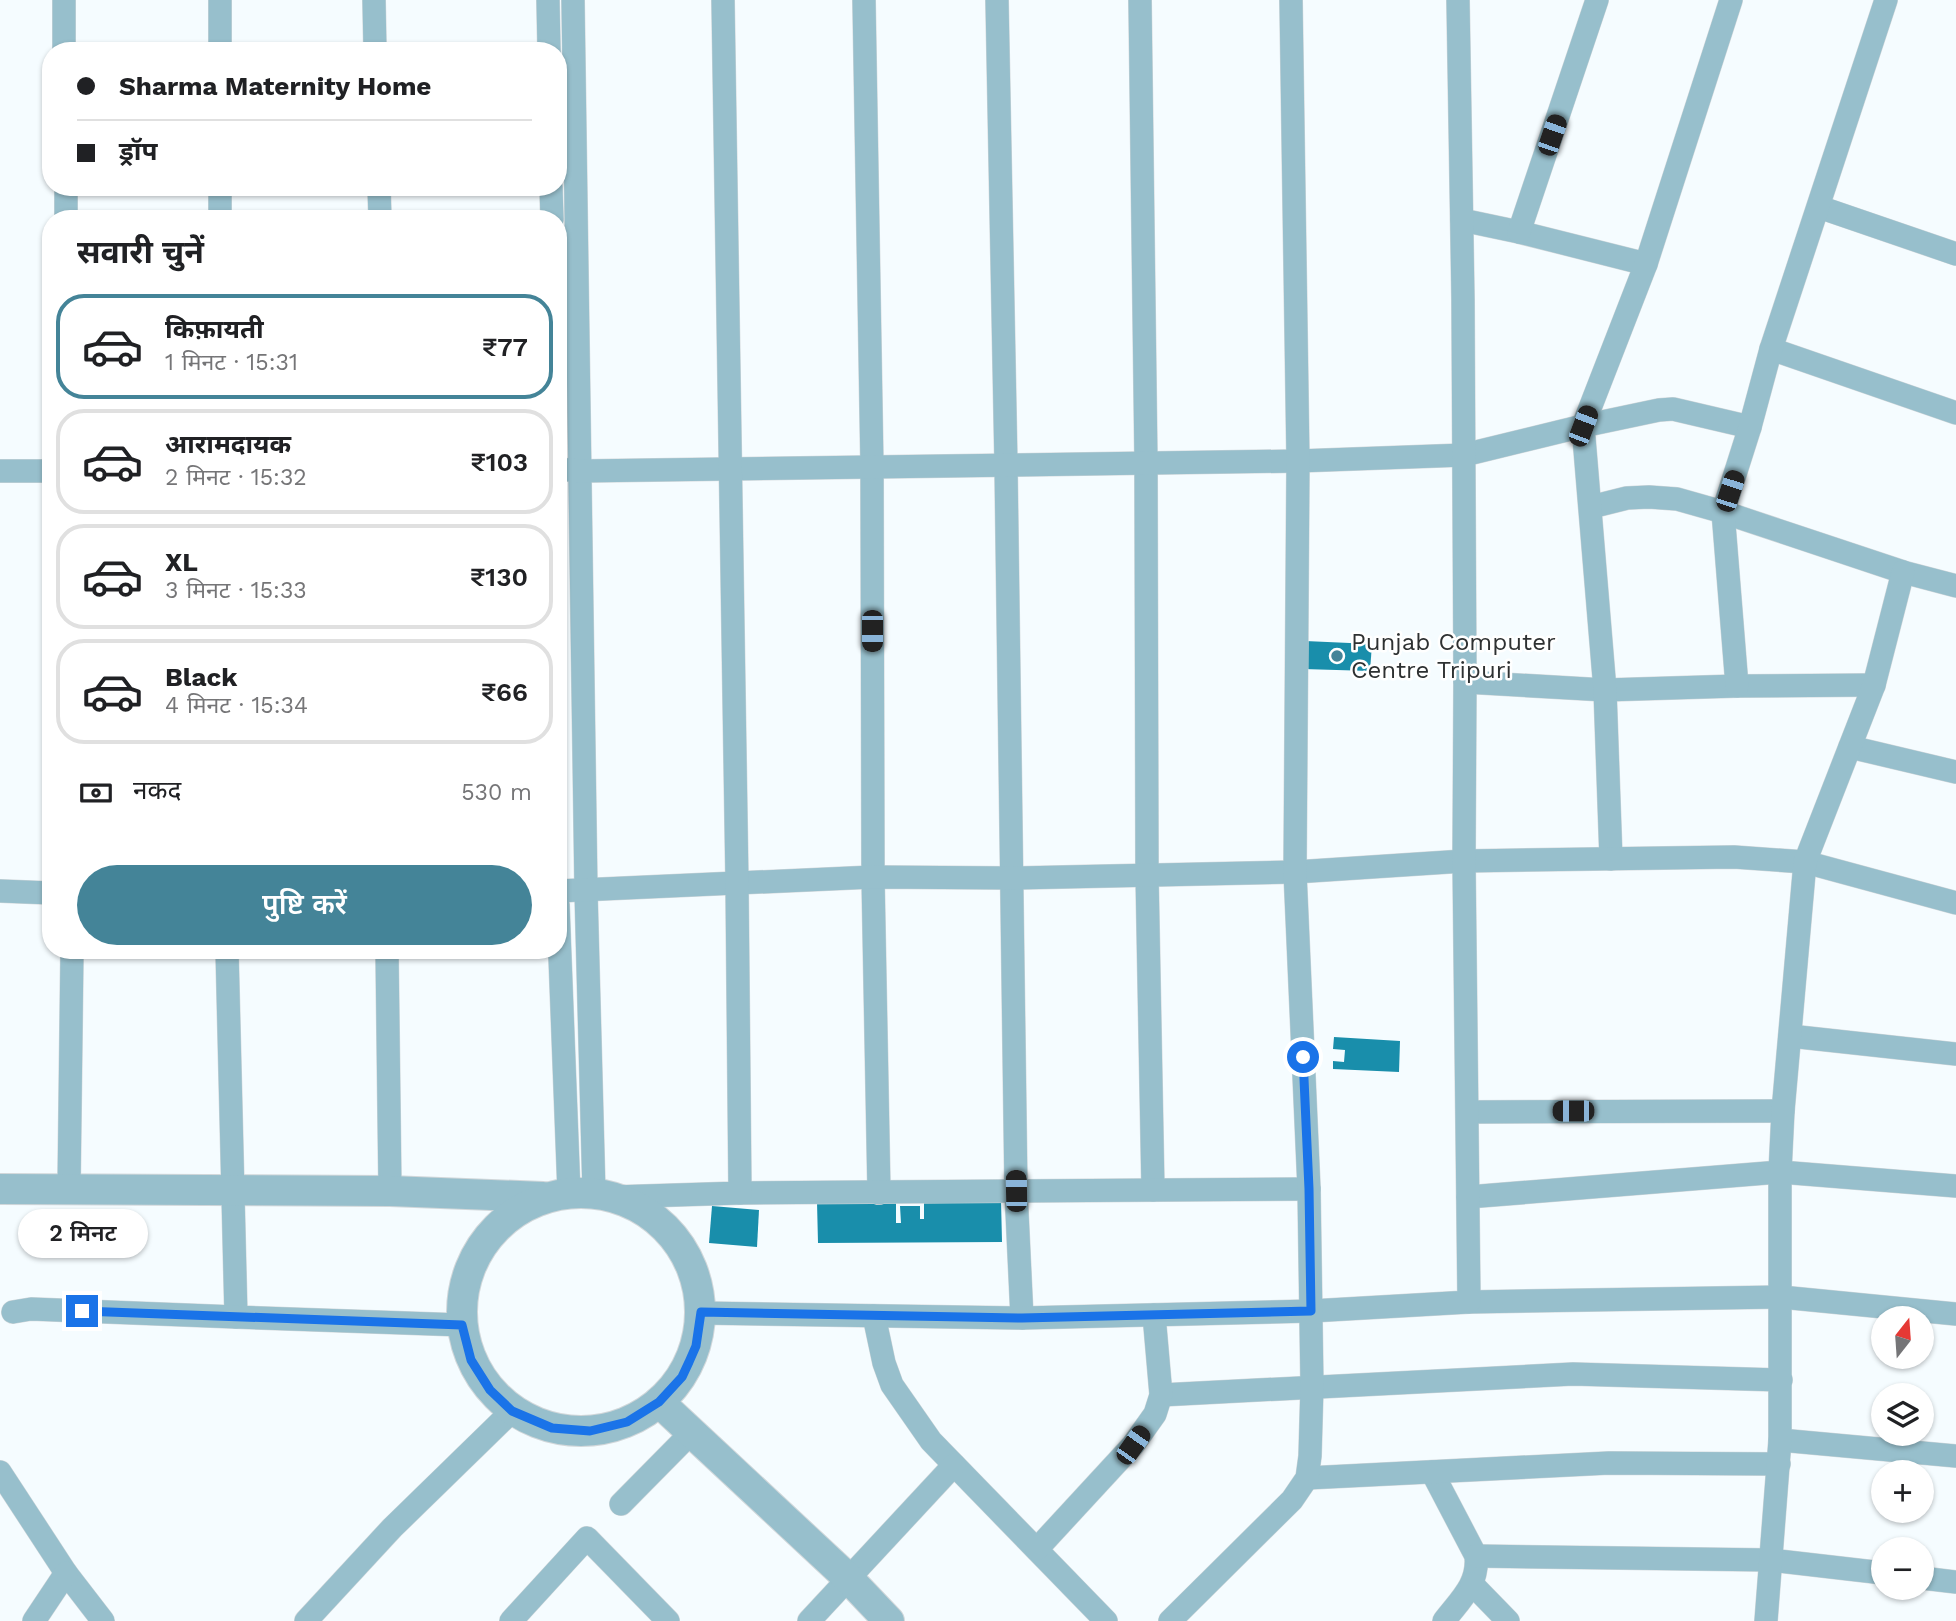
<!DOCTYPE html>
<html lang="hi">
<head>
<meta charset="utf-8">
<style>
	body { margin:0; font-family:"Work Sans","Noto Sans Devanagari",sans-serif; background:#f6f6f6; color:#202124; height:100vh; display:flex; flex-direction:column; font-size:26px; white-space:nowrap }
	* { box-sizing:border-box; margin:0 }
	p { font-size:23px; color:#757577 }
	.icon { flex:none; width:38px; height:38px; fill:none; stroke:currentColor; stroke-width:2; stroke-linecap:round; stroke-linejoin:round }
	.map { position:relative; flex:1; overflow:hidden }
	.sheet { position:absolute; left:42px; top:210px; width:525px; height:749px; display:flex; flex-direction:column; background:#fff; border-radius:28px; box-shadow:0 2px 5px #0004 }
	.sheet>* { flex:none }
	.top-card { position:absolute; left:42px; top:42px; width:525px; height:154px; border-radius:28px; box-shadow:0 2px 5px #0004; display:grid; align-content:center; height:154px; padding:0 35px; background:#fff }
	.needle { width:46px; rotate:17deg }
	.controls { position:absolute; left:1871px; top:1306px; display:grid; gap:14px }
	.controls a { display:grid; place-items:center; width:63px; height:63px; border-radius:50%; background:#fff; box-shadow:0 2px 5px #0004; font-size:35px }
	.end { position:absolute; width:32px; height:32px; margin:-16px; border:9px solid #1a73e8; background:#fff; box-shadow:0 0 0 4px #fff }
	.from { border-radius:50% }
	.bubble { position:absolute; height:49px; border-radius:24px; background:#fff; box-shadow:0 2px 5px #0004; font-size:23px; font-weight:600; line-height:49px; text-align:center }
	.car { position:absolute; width:21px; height:42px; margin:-21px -10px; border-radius:9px; box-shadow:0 0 5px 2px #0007; background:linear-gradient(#222 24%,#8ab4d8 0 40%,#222 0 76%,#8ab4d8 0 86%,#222 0) }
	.top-card b { display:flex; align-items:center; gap:24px; height:66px; font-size:26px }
	.top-card b+b { border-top:2px solid #e0e0e0 }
	.top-card i { width:18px; height:18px; background:#202124 }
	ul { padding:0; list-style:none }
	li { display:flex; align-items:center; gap:21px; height:105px; margin:0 14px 10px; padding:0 21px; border:4px solid #e0e0e0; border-radius:28px }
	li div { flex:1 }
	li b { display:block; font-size:26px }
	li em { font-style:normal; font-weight:600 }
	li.current { border-color:#448498 }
	li>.icon { width:63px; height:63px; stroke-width:1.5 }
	h2 { padding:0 35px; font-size:32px; line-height:84px }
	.pay { display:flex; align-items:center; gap:18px; height:77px; padding:0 35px; font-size:26px }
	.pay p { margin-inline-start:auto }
	.cta { display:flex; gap:14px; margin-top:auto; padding:14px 35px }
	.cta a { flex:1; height:80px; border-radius:42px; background:#448498; color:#fff; font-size:28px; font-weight:600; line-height:80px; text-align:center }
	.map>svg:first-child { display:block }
	.building { fill:#198eab }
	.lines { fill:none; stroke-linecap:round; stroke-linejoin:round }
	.minor-casing { stroke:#d1d7da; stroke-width:24 }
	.tertiary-casing { stroke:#d1d7da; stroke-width:32 }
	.minor { stroke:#97bfcc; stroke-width:23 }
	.tertiary { stroke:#97bfcc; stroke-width:30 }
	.route { stroke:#1a73e8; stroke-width:9 }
	.poi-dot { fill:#448498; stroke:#fff; stroke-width:2.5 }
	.labels { text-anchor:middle; stroke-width:5; stroke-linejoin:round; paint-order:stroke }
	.poi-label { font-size:24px; fill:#2e3132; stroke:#fff; text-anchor:start }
</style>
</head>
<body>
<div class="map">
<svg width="1956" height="1621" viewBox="0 0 1956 1621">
	<rect width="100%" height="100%" fill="#f5fcff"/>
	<!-- building -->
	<g class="building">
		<polygon points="1305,641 1372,644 1370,671 1303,669"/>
		<polygon points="1334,1037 1400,1041 1399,1072 1333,1069 1333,1061 1344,1062 1345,1050 1333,1049"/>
		<polygon points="1001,1200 1002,1242 818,1243 817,1202 896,1201 896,1223 901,1223 900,1206 920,1206 920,1219 924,1219 924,1201"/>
		<polygon points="712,1206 759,1210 757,1247 709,1243"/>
	</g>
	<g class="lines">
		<defs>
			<g id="minor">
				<polyline points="64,0 64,51"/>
				<polyline points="374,0 375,51"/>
				<polyline points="548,0 549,51"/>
				<polyline points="573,0 586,891 594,1193"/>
				<polyline points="864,0 872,467 873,877 879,1193"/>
				<polyline points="997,0 1006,465 1016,1191 1022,1318"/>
				<polyline points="1140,0 1146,463 1147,874 1153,1190"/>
				<polyline points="220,51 220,0"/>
				<polyline points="66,187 66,219"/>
				<polyline points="379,187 380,219"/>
				<polyline points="551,187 552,219"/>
				<polyline points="1819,207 1956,254"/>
				<polyline points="220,219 220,187"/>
				<polyline points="1462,220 1519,232 1646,264"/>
				<polyline points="1519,232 1597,0"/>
				<polyline points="1771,349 1956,413"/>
				<polyline points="558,469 581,471 1298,461 1464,455 1583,426 1659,410 1673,409 1750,427"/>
				<polyline points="0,471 51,471"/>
				<polyline points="1591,507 1627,498 1649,497 1677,499 1723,512 1903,572 1956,586"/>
				<polyline points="1465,682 1605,690 1737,686 1874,685"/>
				<polyline points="1737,686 1723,512 1750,427 1771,349 1886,0"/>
				<polyline points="1850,747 1956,772"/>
				<polyline points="1611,859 1605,690 1583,426 1646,264 1731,0"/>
				<polyline points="0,891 51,893"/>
				<polyline points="558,891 873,877 1011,878 1295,872 1464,861 1734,857 1805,862 1956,903"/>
				<polyline points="558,905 569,1193"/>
				<polyline points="227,950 236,1317 462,1325"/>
				<polyline points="387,950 390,1191"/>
				<polyline points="1790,1036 1956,1054"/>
				<polyline points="1468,1112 1783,1111"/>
				<polyline points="69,1189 72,950"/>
				<polyline points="740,1193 1309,1189"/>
				<polyline points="612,1197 740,1193 737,883 723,0"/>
				<polyline points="1468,1197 1780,1172 1956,1186"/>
				<polyline points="1469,1302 1781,1297 1956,1314"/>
				<polyline points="13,1312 31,1309 236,1317"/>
				<polyline points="701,1313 1022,1318 1311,1311 1469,1302 1464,861 1465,682 1463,300 1458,0"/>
				<polyline points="874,1316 884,1363 892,1385 931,1441 1106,1621"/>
				<polyline points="1161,1395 1573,1374 1781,1380"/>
				<polyline points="1780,1440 1956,1456"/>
				<polyline points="0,1472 66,1573 103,1621"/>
				<path d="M1432,1472L1476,1556C1479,1584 1460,1600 1444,1621"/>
				<polyline points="1307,1478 1609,1463 1779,1464"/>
				<polyline points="621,1504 692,1432"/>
				<polyline points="1037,1549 1133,1445 1155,1414 1161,1395 1154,1315"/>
				<polyline points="1476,1556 1770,1560 1883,1573"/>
				<polyline points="1922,1578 1956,1582"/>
				<polyline points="1472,1584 1508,1621"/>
				<polyline points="34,1621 66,1573"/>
				<polyline points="306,1621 392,1528 512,1411"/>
				<polyline points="511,1621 587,1538 668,1621"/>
				<polyline points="809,1621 954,1465"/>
				<polyline points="1170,1621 1292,1500 1307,1478 1310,1456 1312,1386 1309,1189 1295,872 1298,461 1291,0"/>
				<polyline points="1766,1621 1780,1440 1780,1172 1783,1111 1805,862 1874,685 1903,572"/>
			</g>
			<g id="tertiary">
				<polyline points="0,1189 390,1191 543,1197"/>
				<circle cx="581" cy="1312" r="119"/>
				<polyline points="659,1402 849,1579 889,1621"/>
			</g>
		</defs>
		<!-- minor casing -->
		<use href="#minor" class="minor-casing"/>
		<!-- tertiary casing -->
		<use href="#tertiary" class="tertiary-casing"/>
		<!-- minor -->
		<use href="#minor" class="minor"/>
		<!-- tertiary -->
		<use href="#tertiary" class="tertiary"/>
	</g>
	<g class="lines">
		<!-- route -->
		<polyline class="route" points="82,1311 462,1325 471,1360 490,1390 512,1411 552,1428 590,1431 627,1422 659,1402 682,1377 689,1362 696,1346 701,1312 1022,1318 1311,1311 1309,1189 1303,1057"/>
	</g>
	<!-- markers -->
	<circle class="poi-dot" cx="1337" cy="656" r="7"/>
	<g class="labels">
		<!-- poi labels -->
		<g class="poi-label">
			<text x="1351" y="650">Punjab Computer<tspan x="1351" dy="28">Centre Tripuri</tspan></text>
		</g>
	</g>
</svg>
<div class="controls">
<a><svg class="needle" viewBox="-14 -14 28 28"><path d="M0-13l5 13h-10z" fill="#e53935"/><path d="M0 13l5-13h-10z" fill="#757577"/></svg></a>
<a><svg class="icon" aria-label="layers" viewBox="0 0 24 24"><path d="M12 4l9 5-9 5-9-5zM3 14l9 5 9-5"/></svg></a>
<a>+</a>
<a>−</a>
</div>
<i class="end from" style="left:1303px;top:1057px"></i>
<i class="end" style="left:82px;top:1311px"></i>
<div class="bubble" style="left:18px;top:1209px;width:130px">2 मिनट</div>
<i class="car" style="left:1552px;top:135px;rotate:19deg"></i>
<i class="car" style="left:1583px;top:426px;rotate:21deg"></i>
<i class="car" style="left:1730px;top:491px;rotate:18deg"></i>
<i class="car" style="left:872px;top:631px;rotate:180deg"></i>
<i class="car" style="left:1573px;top:1111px;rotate:270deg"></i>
<i class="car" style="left:1016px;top:1191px;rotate:359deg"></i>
<i class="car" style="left:1133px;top:1445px;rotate:35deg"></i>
<div class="top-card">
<b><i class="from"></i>Sharma Maternity Home</b>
<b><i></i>ड्रॉप</b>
</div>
<section class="sheet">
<h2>सवारी चुनें</h2>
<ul>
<li class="current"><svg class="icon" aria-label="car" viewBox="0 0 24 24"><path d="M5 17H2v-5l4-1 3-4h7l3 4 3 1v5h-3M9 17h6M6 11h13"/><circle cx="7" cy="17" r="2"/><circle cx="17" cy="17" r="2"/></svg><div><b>किफ़ायती</b><p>1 मिनट · 15:31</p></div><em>₹77</em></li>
<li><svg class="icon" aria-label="car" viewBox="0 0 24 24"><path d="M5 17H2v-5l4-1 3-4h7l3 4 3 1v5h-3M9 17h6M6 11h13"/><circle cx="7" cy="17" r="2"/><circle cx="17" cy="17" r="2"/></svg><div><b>आरामदायक</b><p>2 मिनट · 15:32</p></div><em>₹103</em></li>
<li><svg class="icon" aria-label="car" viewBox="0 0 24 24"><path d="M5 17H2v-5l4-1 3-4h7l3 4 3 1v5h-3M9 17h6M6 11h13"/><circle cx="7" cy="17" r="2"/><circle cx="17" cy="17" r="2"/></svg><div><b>XL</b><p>3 मिनट · 15:33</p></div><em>₹130</em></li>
<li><svg class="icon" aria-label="car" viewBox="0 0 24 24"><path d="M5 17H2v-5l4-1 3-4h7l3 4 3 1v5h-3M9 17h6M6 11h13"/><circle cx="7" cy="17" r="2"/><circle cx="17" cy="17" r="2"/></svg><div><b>Black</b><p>4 मिनट · 15:34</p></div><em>₹66</em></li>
</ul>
<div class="pay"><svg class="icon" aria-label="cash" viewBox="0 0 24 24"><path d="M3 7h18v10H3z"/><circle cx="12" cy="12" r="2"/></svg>नकद<p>530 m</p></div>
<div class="cta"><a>पुष्टि करें</a></div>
</section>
</div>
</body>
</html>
